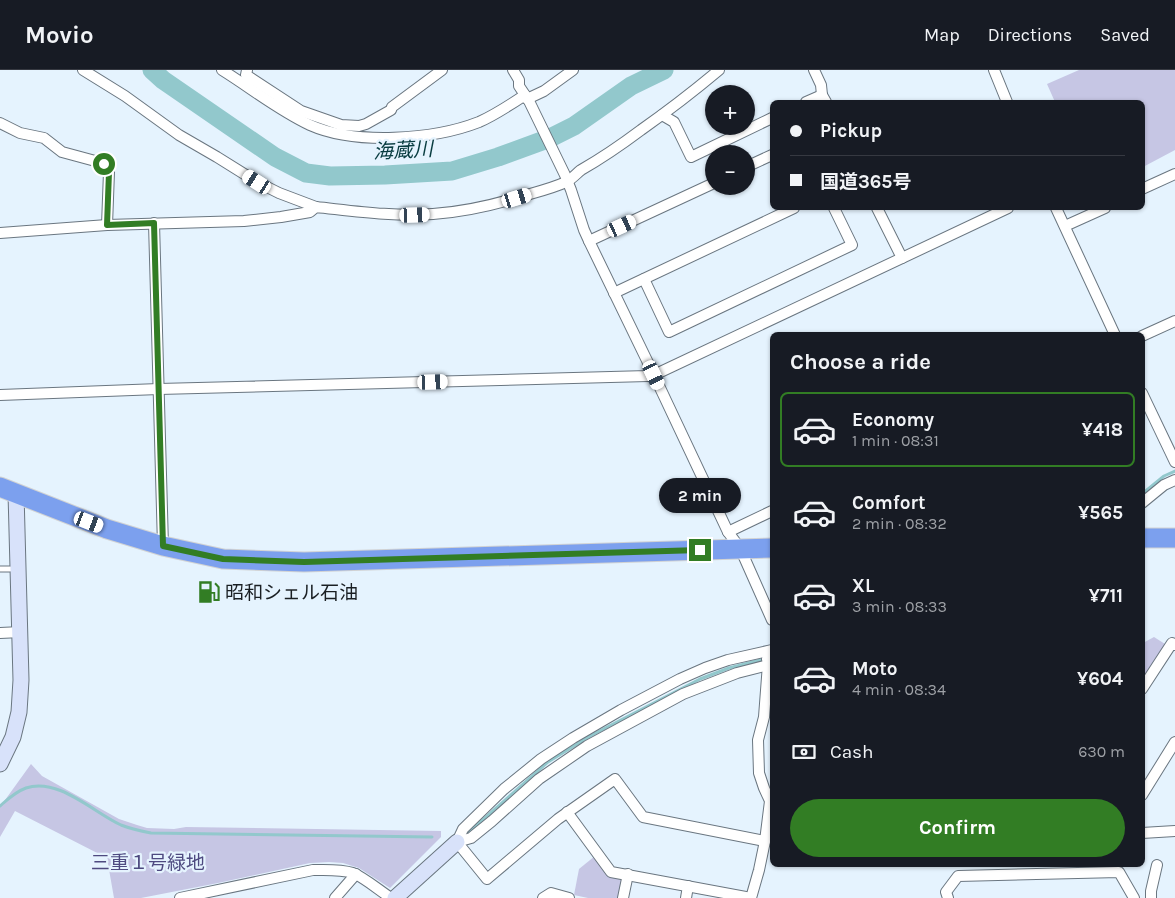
<!DOCTYPE html>
<html lang="en">
<head>
<meta charset="utf-8">
<style>
	body { margin:0; font-family:Karla,"Noto Sans JP",sans-serif; background:#20242c; color:#f1f3f6; height:100vh; display:flex; flex-direction:column; font-size:19px; white-space:nowrap }
	* { box-sizing:border-box; margin:0 }
	p { font-size:16px; color:#9ea1a6 }
	.icon { flex:none; width:28px; height:28px; fill:none; stroke:currentColor; stroke-width:2; stroke-linecap:round; stroke-linejoin:round }
	.map { position:relative; flex:1; overflow:hidden }
	.panel { position:absolute; left:770px; top:262px; width:375px; height:535px; display:flex; flex-direction:column; background:#171b24; border-radius:8px; box-shadow:0 1px 4px #0004 }
	.panel>* { flex:none }
	.guide { position:absolute; left:770px; top:30px; width:375px; height:110px; border-radius:8px; box-shadow:0 1px 4px #0004; display:grid; align-content:center; height:110px; padding:0 20px; background:#171b24 }
	.controls { position:absolute; left:705px; top:15px; display:grid; gap:10px }
	.controls a { display:grid; place-items:center; width:50px; height:50px; border-radius:50%; background:#171b24; box-shadow:0 1px 4px #0004; font-size:25px }
	.end { position:absolute; width:22px; height:22px; margin:-11px; border:6px solid #327d24; background:#fff; box-shadow:0 0 0 2px #fff }
	.from { border-radius:50% }
	.bubble { position:absolute; height:35px; border-radius:18px; background:#171b24; box-shadow:0 1px 4px #0004; font-size:16px; font-weight:700; line-height:35px; text-align:center }
	.car { position:absolute; width:15px; height:30px; margin:-15px -8px; border-radius:6px; box-shadow:0 0 4px 1px #0007; background:linear-gradient(#fff 24%,#345 0 40%,#fff 0 76%,#345 0 86%,#fff 0) }
	.guide b { display:flex; align-items:center; gap:18px; height:48px; font-size:19px }
	.guide b+b { border-top:1px solid #363941 }
	.guide i { width:12px; height:12px; background:#f1f3f6 }
	ul { padding:0; list-style:none }
	li { display:flex; align-items:center; gap:15px; height:75px; margin:0 10px 8px; padding:0 10px; border:2px solid transparent; border-radius:8px }
	li div { flex:1 }
	li b { display:block; font-size:19px }
	li em { font-style:normal; font-weight:700 }
	li.active { border-color:#327d24 }
	li>.icon { width:45px; height:45px; stroke-width:1.5 }
	h2 { padding:0 20px; font-size:22px; line-height:60px }
	.pay { display:flex; align-items:center; gap:12px; height:55px; padding:0 20px; font-size:19px }
	.pay p { margin-inline-start:auto }
	.button { display:flex; gap:10px; margin-top:auto; padding:10px 20px }
	.button a { flex:1; height:58px; border-radius:30px; background:#327d24; color:#fff; font-size:20px; font-weight:700; line-height:58px; text-align:center }
	header { display:flex; align-items:center; gap:30px; box-sizing:border-box; height:70px; padding:0 25px; background:#171b24; border-bottom:1px solid #363941 }
	header strong { font-size:24px }
	nav { display:flex; gap:28px; margin-inline-start:auto; font-size:18px }
	.map>svg:first-child { display:block }
	.green { fill:#c6c6e4 }
	.lines { fill:none; stroke-linecap:round; stroke-linejoin:round }
	.stream { stroke:#92c8cc; stroke-width:3 }
	.river { stroke:#92c8cc; stroke-width:19 }
	.lane-casing { stroke:#6a7680; stroke-width:7 }
	.street-casing { stroke:#6a7680; stroke-width:12 }
	.secondary-casing { stroke:#6a7680; stroke-width:17 }
	.highway-casing { stroke:#d1d2d3; stroke-width:21 }
	.lane { stroke:#fff; stroke-width:5 }
	.street { stroke:#fff; stroke-width:10 }
	.secondary { stroke:#d8e2fa; stroke-width:15 }
	.highway { stroke:#7ca0ee; stroke-width:19 }
	.route { stroke:#327d24; stroke-width:6 }
	.labels { text-anchor:middle; stroke-width:4.5; stroke-linejoin:round; paint-order:stroke }
	.poi-label { font-size:19px; fill:#1a1f23; stroke:#e5f3fe; text-anchor:start }
	.park-label { font-size:19px; fill:#4e4a80; stroke:#e5f3fe }
	.water-label { font-size:20px; font-style:italic; fill:#083c40; stroke:#e5f3fe }
</style>
</head>
<body>
<header>
<strong>Movio</strong>
<nav><a>Map</a><a>Directions</a><a>Saved</a></nav>
</header>
<div class="map">
<svg width="1175" height="828" viewBox="0 0 1175 828">
	<rect width="100%" height="100%" fill="#e5f3fe"/>
	<!-- green -->
	<g class="green">
		<polygon points="1079,0 1175,0 1175,80 1143,97 1142,32 1055,32 1047,14"/>
		<polygon points="1154,567 1165,574 1143,610 1143,573"/>
		<polygon points="31,694 42,706 119,749 137,755 147,758 174,759 186,757 441,761 441,767 390,818 359,798 343,793 329,792 310,793 218,813 141,828 114,828 107,788 15,741 0,767 0,737"/>
		<polygon points="595,786 622,808 618,828 588,828 574,825 579,799"/>
	</g>
	<g class="lines">
		<!-- stream -->
		<g class="stream">
			<polyline points="1142,424 1164,406 1175,401"/>
			<path d="M0,736C8,729 15,722 26,718C58,707 93,742 121,755C131,759 141,761 151,763L432,767"/>
			<polyline points="469,762 548,692 590,666 700,609 729,598 772,587"/>
		</g>
		<!-- river -->
		<polyline class="river" points="152,0 163,10 275,87 306,103 330,106 385,105 452,101 498,87 550,68 574,56 631,16 664,0"/>
		<defs>
			<polyline id="lane" points="0,499 10,499"/>
			<g id="street">
				<polyline points="83,0 125,26 179,65 217,87 257,112 279,123 316,137"/>
				<path d="M222,0C251,18 278,40 310,55C355,75 433,70 479,52C495,45 510,35 525,25"/>
				<polyline points="247,0 246,5 301,41 341,55 359,56 366,54 391,40 392,37 442,0"/>
				<polyline points="513,0 519,10 519,16 529,31 565,105 571,120 584,160 589,171 654,305 728,462 740,478 772,550"/>
				<polyline points="814,0 821,15 822,25 826,32"/>
				<polyline points="994,0 1007,32"/>
				<polyline points="527,29 544,21 573,0"/>
				<polyline points="806,32 822,25"/>
				<polyline points="662,45 674,52 691,87 772,48"/>
				<polyline points="0,53 20,63 44,68 62,82 99,92 104,95 109,102 107,155"/>
				<polyline points="746,97 772,85"/>
				<polyline points="1142,119 1175,104"/>
				<polyline points="877,138 902,188"/>
				<polyline points="1056,138 1115,265"/>
				<polyline points="154,153 163,476"/>
				<polyline points="1065,156 1105,138"/>
				<path d="M0,163L107,155L244,151L281,147L310,142L316,137C354,141 394,147 433,144C464,142 494,135 523,126C537,122 553,118 566,112C572,109 576,104 581,100C602,88 621,75 641,60C668,41 694,21 719,0"/>
				<polyline points="589,171 714,113"/>
				<polyline points="644,209 669,262 852,175 834,138"/>
				<polyline points="614,223 794,138"/>
				<polyline points="1142,266 1175,251"/>
				<polyline points="1142,323 1175,392"/>
				<polyline points="0,325 159,319 648,306 654,305 1008,138"/>
				<polyline points="1142,433 1164,415 1175,410"/>
				<polyline points="728,462 772,441"/>
				<polyline points="0,563 21,562"/>
				<polyline points="1142,619 1172,573 1175,575"/>
				<polyline points="1142,725 1175,672"/>
				<polyline points="567,742 611,802 751,828"/>
				<polyline points="1142,763 1175,761"/>
				<polyline points="457,772 487,809 558,749 615,709 643,747 765,771"/>
				<polyline points="457,772 463,759 504,719 541,689 573,668 621,640 680,609 705,598 728,590 772,580"/>
				<polyline points="457,772 471,768 492,751 539,709 587,676 683,624 737,603 772,594"/>
				<path d="M180,828L313,800C326,800 340,799 353,803C365,808 380,821 391,828"/>
				<polyline points="335,828 356,804"/>
				<polyline points="543,828 551,823 569,828"/>
				<polyline points="623,828 628,804"/>
				<polyline points="686,828 688,816"/>
				<polyline points="751,828 759,800 765,771 770,731 764,718 759,703 758,670 764,647 768,594 767,589"/>
				<polyline points="948,828 946,822 958,806 1119,802 1134,828"/>
				<polyline points="1151,828 1151,821 1157,795"/>
			</g>
			<g id="secondary">
				<polyline points="0,694 13,667 19,642 21,610 16,423"/>
				<polyline points="395,828 457,772"/>
			</g>
			<g id="highway">
				<polyline points="0,417 107,459 163,476 223,489 304,492 772,478"/>
				<polyline points="1142,468 1175,468"/>
			</g>
		</defs>
		<!-- lane casing -->
		<use href="#lane" class="lane-casing"/>
		<!-- street casing -->
		<use href="#street" class="street-casing"/>
		<!-- secondary casing -->
		<use href="#secondary" class="secondary-casing"/>
		<!-- highway casing -->
		<use href="#highway" class="highway-casing"/>
		<!-- lane -->
		<use href="#lane" class="lane"/>
		<!-- street -->
		<use href="#street" class="street"/>
		<!-- secondary -->
		<use href="#secondary" class="secondary"/>
		<!-- highway -->
		<use href="#highway" class="highway"/>
	</g>
	<g class="lines">
		<!-- route -->
		<polyline class="route" points="104,94 109,102 107,155 154,153 163,476 223,489 304,492 700,480"/>
	</g>
	<!-- icons -->
	<defs>
		<symbol id="fuel-bare" viewBox="-9 -9 18 18"><path d="M-5.5-6h7V0h2V4h1.3V-2.5L3-4.5l.8-.8L6-3V5H2.5V1h-1V6h-7ZM-4.2-4.7v3.2H.2V-4.7Z" fill="#327d24" stroke="#e5f3fe" stroke-width="2.5" paint-order="stroke"/></symbol>
	</defs>
	<g fill-rule="evenodd">
		<use href="#fuel-bare" x="193" y="506" width="32" height="32"/>
	</g>
	<g class="labels">
		<!-- poi labels -->
		<g class="poi-label">
			<text x="225" y="529">昭和シェル石油</text>
		</g>
		<!-- park labels -->
		<g class="park-label">
			<text x="148" y="799">三重１号緑地</text>
		</g>
		<!-- water labels -->
		<g class="water-label">
			<text transform="translate(403 80) rotate(-3)" y="7">海蔵川</text>
		</g>
	</g>
</svg>
<div class="controls">
<a>+</a>
<a>−</a>
</div>
<i class="end from" style="left:104px;top:94px"></i>
<i class="end" style="left:700px;top:480px"></i>
<div class="bubble" style="left:659px;top:408px;width:82px">2 min</div>
<i class="car" style="left:257px;top:112px;rotate:303deg"></i>
<i class="car" style="left:517px;top:128px;rotate:73deg"></i>
<i class="car" style="left:415px;top:145px;rotate:88deg"></i>
<i class="car" style="left:622px;top:156px;rotate:65deg"></i>
<i class="car" style="left:654px;top:305px;rotate:155deg"></i>
<i class="car" style="left:433px;top:312px;rotate:88deg"></i>
<i class="car" style="left:89px;top:452px;rotate:111deg"></i>
<div class="guide">
<b><i class="from"></i>Pickup</b>
<b><i></i>国道365号</b>
</div>
<section class="panel">
<h2>Choose a ride</h2>
<ul>
<li class="active"><svg class="icon" aria-label="car" viewBox="0 0 24 24"><path d="M5 17H2v-5l4-1 3-4h7l3 4 3 1v5h-3M9 17h6M6 11h13"/><circle cx="7" cy="17" r="2"/><circle cx="17" cy="17" r="2"/></svg><div><b>Economy</b><p>1 min · 08:31</p></div><em>¥418</em></li>
<li><svg class="icon" aria-label="car" viewBox="0 0 24 24"><path d="M5 17H2v-5l4-1 3-4h7l3 4 3 1v5h-3M9 17h6M6 11h13"/><circle cx="7" cy="17" r="2"/><circle cx="17" cy="17" r="2"/></svg><div><b>Comfort</b><p>2 min · 08:32</p></div><em>¥565</em></li>
<li><svg class="icon" aria-label="car" viewBox="0 0 24 24"><path d="M5 17H2v-5l4-1 3-4h7l3 4 3 1v5h-3M9 17h6M6 11h13"/><circle cx="7" cy="17" r="2"/><circle cx="17" cy="17" r="2"/></svg><div><b>XL</b><p>3 min · 08:33</p></div><em>¥711</em></li>
<li><svg class="icon" aria-label="car" viewBox="0 0 24 24"><path d="M5 17H2v-5l4-1 3-4h7l3 4 3 1v5h-3M9 17h6M6 11h13"/><circle cx="7" cy="17" r="2"/><circle cx="17" cy="17" r="2"/></svg><div><b>Moto</b><p>4 min · 08:34</p></div><em>¥604</em></li>
</ul>
<div class="pay"><svg class="icon" aria-label="cash" viewBox="0 0 24 24"><path d="M3 7h18v10H3z"/><circle cx="12" cy="12" r="2"/></svg>Cash<p>630 m</p></div>
<div class="button"><a>Confirm</a></div>
</section>
</div>
</body>
</html>
